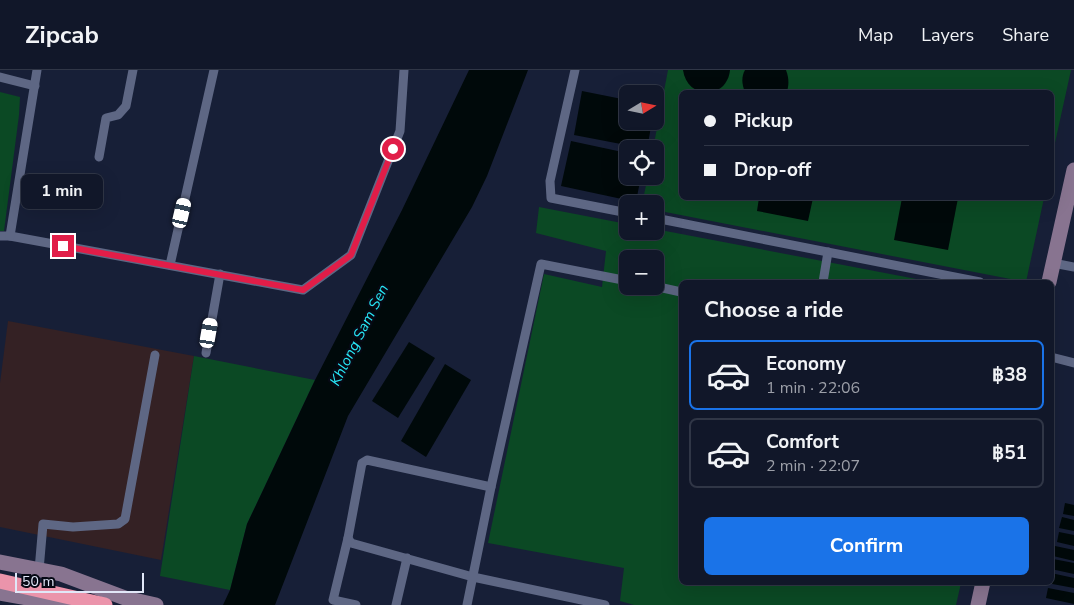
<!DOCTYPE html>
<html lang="en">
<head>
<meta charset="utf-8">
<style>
	body { margin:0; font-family:"Nunito Sans",sans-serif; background:#1a2031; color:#f1f3f6; height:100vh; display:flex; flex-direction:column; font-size:19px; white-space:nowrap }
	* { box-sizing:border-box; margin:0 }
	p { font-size:16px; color:#9c9fa8 }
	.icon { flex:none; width:28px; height:28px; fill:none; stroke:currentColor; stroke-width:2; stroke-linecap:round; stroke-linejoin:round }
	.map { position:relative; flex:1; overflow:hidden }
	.drawer { position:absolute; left:679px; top:210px; width:375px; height:305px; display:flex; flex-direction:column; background:#111729; border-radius:8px; box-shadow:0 5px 20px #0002,0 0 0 1px #303646 }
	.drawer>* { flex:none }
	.hud { position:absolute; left:679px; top:20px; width:375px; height:110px; border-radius:8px; box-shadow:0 5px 20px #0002,0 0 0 1px #303646; display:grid; align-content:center; height:110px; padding:0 25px; background:#111729 }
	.needle { width:32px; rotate:80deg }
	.controls { position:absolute; left:619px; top:15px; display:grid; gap:10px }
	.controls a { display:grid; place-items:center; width:45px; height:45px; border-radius:8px; background:#111729; box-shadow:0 5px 20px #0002,0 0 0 1px #303646; font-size:25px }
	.scale { position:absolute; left:15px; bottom:12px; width:129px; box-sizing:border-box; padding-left:5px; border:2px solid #e1e7f8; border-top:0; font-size:14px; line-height:18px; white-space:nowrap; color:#e1e7f8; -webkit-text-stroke:4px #060914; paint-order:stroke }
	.end { position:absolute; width:22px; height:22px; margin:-11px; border:6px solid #e11d48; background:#fff; box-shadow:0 0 0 2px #fff }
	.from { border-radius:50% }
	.bubble { position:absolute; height:35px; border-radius:8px; background:#111729; box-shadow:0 5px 20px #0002,0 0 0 1px #303646; font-size:16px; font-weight:700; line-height:35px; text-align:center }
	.car { position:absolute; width:15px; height:30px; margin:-15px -8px; border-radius:6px; box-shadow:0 0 4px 1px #0007; background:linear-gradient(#fff 24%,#345 0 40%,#fff 0 76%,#345 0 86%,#fff 0) }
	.hud b { display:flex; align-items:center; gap:18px; height:48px; font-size:19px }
	.hud b+b { border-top:1px solid #303646 }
	.hud i { width:12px; height:12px; background:#f1f3f6 }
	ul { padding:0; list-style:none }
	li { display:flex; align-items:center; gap:15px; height:70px; margin:0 10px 8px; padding:0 15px; border:2px solid #303646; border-radius:8px }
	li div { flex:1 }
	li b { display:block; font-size:19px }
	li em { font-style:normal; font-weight:700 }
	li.current { border-color:#1a73e8 }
	li>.icon { width:45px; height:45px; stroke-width:1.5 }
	h2 { padding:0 25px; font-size:22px; line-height:60px }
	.cta { display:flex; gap:10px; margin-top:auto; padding:10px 25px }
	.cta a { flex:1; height:58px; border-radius:8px; background:#1a73e8; color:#fff; font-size:20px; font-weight:700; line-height:58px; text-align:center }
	header { display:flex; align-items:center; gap:30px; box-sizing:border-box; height:70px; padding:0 25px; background:#111729; border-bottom:1px solid #303646 }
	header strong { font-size:24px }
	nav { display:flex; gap:28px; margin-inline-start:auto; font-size:18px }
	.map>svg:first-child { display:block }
	.commercial { fill:#342124 }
	.green { fill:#0b4924; fill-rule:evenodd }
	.water { fill:#00090a }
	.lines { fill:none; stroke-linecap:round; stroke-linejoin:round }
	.lane { stroke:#5e6784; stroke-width:9 }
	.secondary { stroke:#887490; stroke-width:15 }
	.highway { stroke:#eb94ab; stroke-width:15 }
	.route { stroke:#e11d48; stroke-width:6 }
	.labels { text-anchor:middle; stroke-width:4.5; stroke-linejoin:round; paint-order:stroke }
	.water-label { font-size:15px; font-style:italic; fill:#27e6f6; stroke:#060914 }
</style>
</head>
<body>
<header>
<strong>Zipcab</strong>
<nav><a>Map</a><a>Layers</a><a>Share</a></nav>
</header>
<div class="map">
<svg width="1074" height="535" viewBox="0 0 1074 535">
	<rect width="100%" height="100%" fill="#171f37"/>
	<!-- commercial -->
	<polygon class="commercial" points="8,251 194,286 161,490 0,457 0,313"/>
	<!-- green -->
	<g class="green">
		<polygon points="668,0 1071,0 1051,91 1051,22 681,22 681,128 1044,128 1026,212 655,140 655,134 642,134 648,106 655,106 655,79 653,79"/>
		<polygon points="0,22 20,27 19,45 4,161 0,161"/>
		<path d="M539,137L627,154L628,161H655V159L932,212H681V512L961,513L956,535H634L620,531L624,498L488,473L544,204L602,217L606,181L536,163ZM628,189H655V216H628Z"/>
		<polygon points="194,286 315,310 247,454 230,520 160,506"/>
	</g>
	<!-- water -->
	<g class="water">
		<polygon points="469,0 528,0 487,106 472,137 348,346 275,535 223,535 230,520 247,454 315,310 402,140"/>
		<path d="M683,0H730C727,30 687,30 683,0Z"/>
		<path d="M745,0H786C789,8 789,14 787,22H745C742,15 741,7 745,0Z"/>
		<polygon points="582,21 627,30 628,51 652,51 647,79 574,65"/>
		<polygon points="571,71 627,83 628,106 641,106 636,132 561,116"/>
		<polygon points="759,128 813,128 808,151 757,141"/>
		<polygon points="902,128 958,128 948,180 894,170"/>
		<polygon points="409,272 435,288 398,348 372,331"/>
		<polygon points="445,294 471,310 426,387 401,371"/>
		<polygon points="1065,433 1074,435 1074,446 1063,444"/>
		<polygon points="1062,447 1074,450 1074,461 1059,458"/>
		<polygon points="1059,462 1074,465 1074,476 1057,472"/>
		<polygon points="1055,476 1074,480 1074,491 1053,486"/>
		<polygon points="1053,489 1074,493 1074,504 1051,499"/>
		<polygon points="1051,503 1074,508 1074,518 1047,513 1051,512"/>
		<polygon points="1048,518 1074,523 1074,534 1046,528"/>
	</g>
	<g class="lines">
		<!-- lane -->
		<g class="lane">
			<polyline points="575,0 550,111 551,128 628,143"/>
			<polyline points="0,7 35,16"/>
			<polyline points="99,87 106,48 118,45 126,36 133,0"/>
			<polyline points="655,148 980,212"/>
			<polyline points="0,166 10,166 303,220 351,185 400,61 404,0"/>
			<polyline points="10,166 37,0"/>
			<polyline points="1053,193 1074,197"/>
			<polyline points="170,195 214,0"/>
			<polyline points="823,212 828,182"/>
			<polyline points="654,216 681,222"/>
			<polyline points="206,283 220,204"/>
			<polyline points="1051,287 1074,293"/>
			<polyline points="491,417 367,390 362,393 348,468 351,473 473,507 605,535"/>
			<polyline points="348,468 333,530 356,535"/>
			<polyline points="39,500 43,454 73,457 118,454 125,449 155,285"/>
			<polyline points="396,535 407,488"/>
			<polyline points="467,535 491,417 541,194 628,211"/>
		</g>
		<!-- secondary -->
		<g class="secondary">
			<polyline points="1049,212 1074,100"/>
			<polyline points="0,492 61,504 125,528 156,535"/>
			<polyline points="0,523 49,532 79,533"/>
			<polyline points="978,535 983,512"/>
		</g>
		<!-- highway -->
		<polyline class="highway" points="0,511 105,535"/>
	</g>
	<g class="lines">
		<!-- route -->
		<polyline class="route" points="63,176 303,220 351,185 393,79"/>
	</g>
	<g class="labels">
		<!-- water labels -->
		<g class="water-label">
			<text transform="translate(359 265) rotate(-63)" y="5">Khlong Sam Sen</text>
		</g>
	</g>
</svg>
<div class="controls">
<a><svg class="needle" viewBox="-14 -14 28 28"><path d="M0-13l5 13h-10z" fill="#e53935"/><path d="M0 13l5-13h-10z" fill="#9c9fa8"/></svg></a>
<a><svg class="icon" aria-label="locate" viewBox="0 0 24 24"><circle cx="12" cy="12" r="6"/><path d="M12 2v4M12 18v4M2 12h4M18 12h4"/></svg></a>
<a>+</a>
<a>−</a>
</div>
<div class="scale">50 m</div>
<i class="end from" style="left:393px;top:79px"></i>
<i class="end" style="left:63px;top:176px"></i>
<div class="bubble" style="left:21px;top:104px;width:82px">1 min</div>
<i class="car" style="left:182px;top:143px;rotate:13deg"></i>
<i class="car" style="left:209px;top:263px;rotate:10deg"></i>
<div class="hud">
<b><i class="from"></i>Pickup</b>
<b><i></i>Drop-off</b>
</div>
<section class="drawer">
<h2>Choose a ride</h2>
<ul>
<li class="current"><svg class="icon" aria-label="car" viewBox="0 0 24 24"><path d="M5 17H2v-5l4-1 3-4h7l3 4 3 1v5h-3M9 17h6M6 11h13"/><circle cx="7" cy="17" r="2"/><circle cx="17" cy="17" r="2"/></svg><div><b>Economy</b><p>1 min · 22:06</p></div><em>฿38</em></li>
<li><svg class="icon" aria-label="car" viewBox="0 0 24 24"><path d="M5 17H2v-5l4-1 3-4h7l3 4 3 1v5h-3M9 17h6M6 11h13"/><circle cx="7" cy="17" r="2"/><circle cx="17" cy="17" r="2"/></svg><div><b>Comfort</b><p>2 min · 22:07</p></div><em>฿51</em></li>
</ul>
<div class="cta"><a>Confirm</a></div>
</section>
</div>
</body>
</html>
